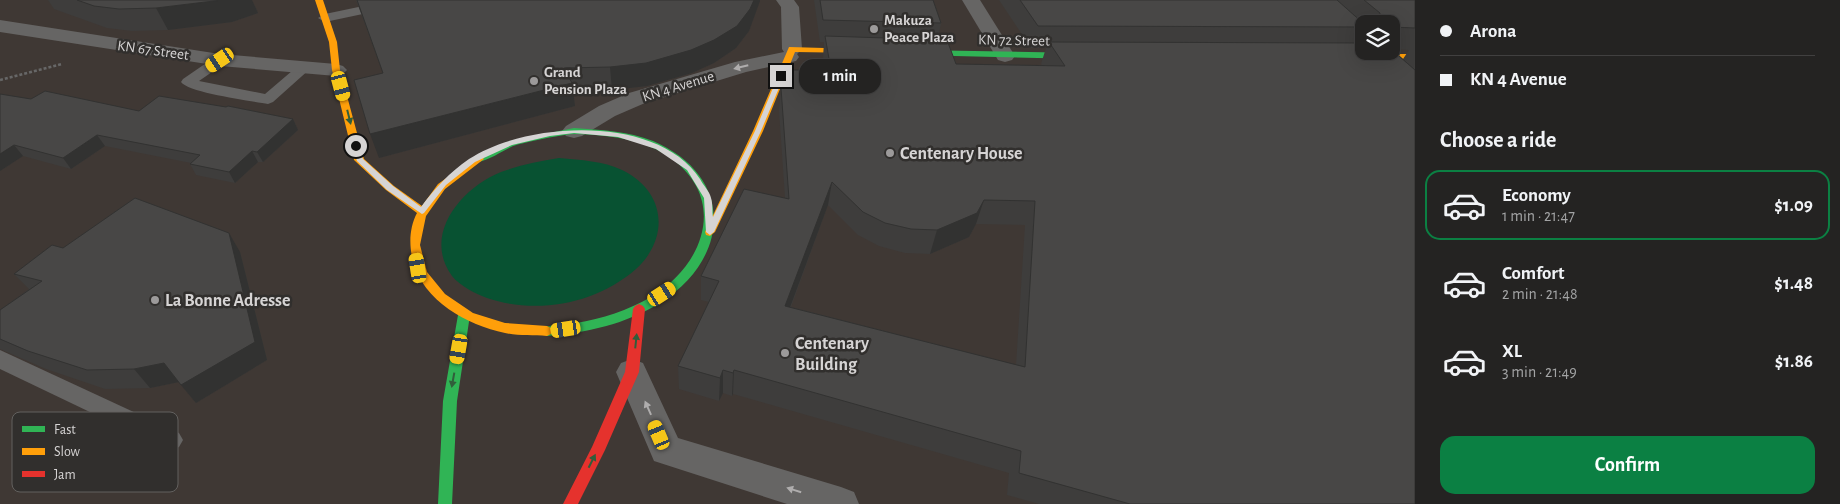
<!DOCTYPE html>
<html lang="en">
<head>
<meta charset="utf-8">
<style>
	body { margin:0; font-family:"Alegreya Sans",sans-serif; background:#2c2b2a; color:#f1f3f6; height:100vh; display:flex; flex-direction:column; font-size:19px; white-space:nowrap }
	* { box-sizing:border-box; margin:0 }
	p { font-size:16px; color:#a3a4a5 }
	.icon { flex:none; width:28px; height:28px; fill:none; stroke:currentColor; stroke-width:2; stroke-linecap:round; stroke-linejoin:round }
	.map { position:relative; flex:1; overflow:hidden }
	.sheet { display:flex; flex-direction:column; background:#242322; width:425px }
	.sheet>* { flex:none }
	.hud { display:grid; align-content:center; height:110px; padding:0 25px; background:#242322 }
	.controls { position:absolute; left:1355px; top:15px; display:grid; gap:10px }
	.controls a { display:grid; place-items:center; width:45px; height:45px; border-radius:10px; background:#242322; box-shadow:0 5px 20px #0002,0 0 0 1px #414040; font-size:25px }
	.end { position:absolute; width:22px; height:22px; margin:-11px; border:6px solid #d6d4d4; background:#111; box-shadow:0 0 0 2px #111 }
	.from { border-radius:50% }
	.bubble { position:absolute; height:35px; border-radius:15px; background:#242322; box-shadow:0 5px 20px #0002,0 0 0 1px #414040; font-size:16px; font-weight:600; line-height:35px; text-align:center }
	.car { position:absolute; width:15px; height:30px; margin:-15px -8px; border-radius:6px; box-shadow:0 0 4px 1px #0007; background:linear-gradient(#f5c518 24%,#345 0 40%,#f5c518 0 76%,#345 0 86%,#f5c518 0) }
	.hud b { display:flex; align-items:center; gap:18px; height:48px; font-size:19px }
	.hud b+b { border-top:1px solid #414040 }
	.hud i { width:12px; height:12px; background:#f1f3f6 }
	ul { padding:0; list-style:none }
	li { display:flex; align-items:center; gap:15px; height:70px; margin:0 10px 8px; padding:0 15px; border:2px solid transparent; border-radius:15px }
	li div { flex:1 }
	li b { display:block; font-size:19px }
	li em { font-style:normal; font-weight:600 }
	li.current { border-color:#0b8043 }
	li>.icon { width:45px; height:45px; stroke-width:1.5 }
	h2 { padding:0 25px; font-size:22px; line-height:60px }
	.action { display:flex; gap:10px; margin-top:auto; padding:10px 25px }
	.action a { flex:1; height:58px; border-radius:15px; background:#0b8043; color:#fff; font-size:20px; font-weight:600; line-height:58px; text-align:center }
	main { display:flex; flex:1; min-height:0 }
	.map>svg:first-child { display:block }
	.built { fill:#3f3834; fill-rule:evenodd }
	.green { fill:#085232 }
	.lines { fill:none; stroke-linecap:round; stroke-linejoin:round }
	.path { stroke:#676767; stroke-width:2.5; stroke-dasharray:3 2; stroke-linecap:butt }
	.lane { fill:#666564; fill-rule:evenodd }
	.street { fill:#666564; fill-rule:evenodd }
	.fast { fill:#30b455; fill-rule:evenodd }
	.slow { fill:#ff9f0a; fill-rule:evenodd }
	.jam { fill:#e5322d; fill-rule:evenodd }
	.wall { fill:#3e3d3c; fill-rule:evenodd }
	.shaded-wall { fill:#323231 }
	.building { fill:#484746; stroke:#323231; fill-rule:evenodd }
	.oneway { fill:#afadad }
	.oneway2 { fill:#315e3b }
	.route { fill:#d6d4d4 }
	.poi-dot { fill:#9c9a9a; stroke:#312f2d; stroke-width:2 }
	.labels { text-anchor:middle; stroke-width:5; stroke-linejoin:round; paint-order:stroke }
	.far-poi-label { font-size:15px; font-weight:bold; fill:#d6d4d4; stroke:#312f2d; text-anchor:start }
	.far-street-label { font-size:15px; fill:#d6d4d4; stroke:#312f2d }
	.poi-label { font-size:18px; font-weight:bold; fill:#d6d4d4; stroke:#312f2d; text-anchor:start }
	.key { fill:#312f2d; stroke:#63615f; stroke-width:1 }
	.key-label { font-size:14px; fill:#d6d4d4 }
</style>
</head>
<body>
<main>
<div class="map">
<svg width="1415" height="504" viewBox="0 0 1415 504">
	<rect width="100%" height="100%" fill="#302f2e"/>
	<!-- built -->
	<path class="built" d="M0,0H1415V504H0ZM1364,24H1391V51H1364Z"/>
	<!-- green -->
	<path class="green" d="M559,158C581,160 603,161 622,170C666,191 670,238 636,269C596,304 537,315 487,298C476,294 460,286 452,276C422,235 461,188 501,172C520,165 539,161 559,158Z"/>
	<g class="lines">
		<!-- path -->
		<polyline class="path" points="0,80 62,64"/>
		<!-- lane -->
		<g class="lane">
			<polygon points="392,0 416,0 410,4 325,22 318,18 325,14"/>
			<path d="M220,56L225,57L227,60L225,63L199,81L265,94L299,65H309L311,68L273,102L268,104C252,101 189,93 181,82L183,79L215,57Z"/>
			<polygon points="0,350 179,433 183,440 179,447 171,450 163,447 0,369"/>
		</g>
		<!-- street -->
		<g class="street">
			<polygon points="776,0 794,0 799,7 802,49 797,54 799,57 796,61 746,72 645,103 615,116 582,136 574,138 566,136 562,131 566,126 599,106 629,93 735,62 784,52 782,49 781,7"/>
			<polygon points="962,0 980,0 1015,56 1012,60 1005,62 998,60"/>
			<polygon points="1303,0 1323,0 1364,36 1364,51 1371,51 1364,53 1357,51"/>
			<polygon points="0,20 220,54 336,64 343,66 347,70 343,74 336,76 220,66 0,32"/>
			<polygon points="632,359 643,363 678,438 841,487 854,492 859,504 787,504 654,461 616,372 621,363"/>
		</g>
		<!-- fast -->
		<g class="fast">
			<polygon points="915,50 1082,53 1086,56 1082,59 912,55 912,51"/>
			<path d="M574,128C600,130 628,131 653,141C735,176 731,258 660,303C626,324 586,333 547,336L543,334L541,331L543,328C553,324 565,325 576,323C602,319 628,310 651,297C704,265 728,200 671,158C644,139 608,135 576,134C564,134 525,142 513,146C502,151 491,159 479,162L474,159L510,141Z"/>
			<polygon points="464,310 468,312 470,315 457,401 452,504 438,504 443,401 458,315 460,312"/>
		</g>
		<!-- slow -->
		<g class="slow">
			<path d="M315,0H323L337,42L340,70L364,159L394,186L422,206L438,184L476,157H482L484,159L445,189L426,216L420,245L427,272L445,294L473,313L505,323L547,326L551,328L553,331L551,334L547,336C533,335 518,336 505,333C467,325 423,301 413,261C409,246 409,228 417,213L386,190L354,160L332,70L329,42Z"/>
			<polygon points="789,47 860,49 864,51 860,53 795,52 763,131 715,232 710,236 706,235 705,232 753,131"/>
			<polygon points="1363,54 1415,54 1415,60 1360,59 1359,57"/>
		</g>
		<!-- jam -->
		<polygon class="jam" points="639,304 643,306 645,309 639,372 605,450 578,504 563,504 592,447 625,372 633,309 635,306"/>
	</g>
	<!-- wall -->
	<g class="wall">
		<polygon points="48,0 252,0 258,13 232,22 168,30 132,31 107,28 54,9"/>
		<polygon points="356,0 760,0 749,31 736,48 714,63 692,73 647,86 612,90 573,91 575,106 379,158 383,73"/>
		<path d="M814,0H933L941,23L938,39L956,64L1042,65L1041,64L1046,48H1031L999,0H1415V504H1039L1007,495L1009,473L733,394L732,396L723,393L719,401L679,389L678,366L709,302L701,300V276L785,198L779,111L781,88L824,70L823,58L824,42H820ZM1364,24H1391V51L1356,43L1363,33H1364ZM1392,49L1409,50L1403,59ZM828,205L858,235L879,246L905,253L930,254L969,237L976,224L1025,225L1016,365L791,307Z"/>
		<polygon points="31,99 139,111 293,119 298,130 263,162 258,162 235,183 196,175 190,164 191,163 105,146 71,169 23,156 0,171"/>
		<polygon points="63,248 240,252 267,360 196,403 179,382 150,388 105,389 46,369 0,349 0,310 29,289 14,274"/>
	</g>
	<!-- shaded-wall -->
	<g class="shaded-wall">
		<polygon points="222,0 252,0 258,13 232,22 168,30 156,8"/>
		<polygon points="754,0 760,0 760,1 749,31 736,48 714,63 692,73 647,86 612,90 610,67"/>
		<polygon points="572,83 575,106 379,158 370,134"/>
		<polygon points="293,119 298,130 263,162 257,152"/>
		<polygon points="97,135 105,146 71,169 63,158"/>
		<polygon points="14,145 23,156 0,171 0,154"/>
		<polygon points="252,151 258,162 235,183 229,172"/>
		<polygon points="832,182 828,205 782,329 785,306"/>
		<polygon points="984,200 976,224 969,237 930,254 937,230"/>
		<polygon points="229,233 240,252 267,360 196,403 181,385"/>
		<polygon points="164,363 179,382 150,388 134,369"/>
		<polygon points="723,370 723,393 719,401 720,378"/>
		<polygon points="734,370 733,394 732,396 733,373"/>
	</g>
	<!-- building -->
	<g class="building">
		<polygon points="77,0 222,0 156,8 119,9 94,6"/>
		<polygon points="357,0 754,0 750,9 737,26 714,40 691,50 646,63 610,67 564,68 572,83 370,134 354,80 383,73"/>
		<polygon points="820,0 933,0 941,23 823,20"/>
		<polygon points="1020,0 1337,0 1364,24 1364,27 1038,26"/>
		<polygon points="1364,0 1415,0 1415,28 1391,27 1391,24 1380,24 1380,13"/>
		<path d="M825,36L947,40L956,64L1065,66L1049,42L1364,43V51H1391V49L1415,70V504H1130L1019,473L1021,451L734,370L733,373L723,370L720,378L678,366L719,281L701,276L744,189L789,199L781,88L789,70H831ZM832,182L863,212L885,223L911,229L937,230L977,213L984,200L1035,201L1025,367L785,306Z"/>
		<polygon points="45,91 139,111 159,96 226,107 228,106 293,119 257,152 252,151 229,172 190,164 200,155 97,135 63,158 14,145 0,154 0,94 31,99"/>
		<polygon points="135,198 229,233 255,342 181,385 164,363 134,369 87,370 28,351 0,339 0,310 42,281 14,274 52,245 63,248"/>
	</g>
	<!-- one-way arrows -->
	<defs><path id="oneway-solid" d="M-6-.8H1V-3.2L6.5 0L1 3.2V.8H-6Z" transform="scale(1.25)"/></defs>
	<g class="oneway">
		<use href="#oneway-solid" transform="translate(741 67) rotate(166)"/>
		<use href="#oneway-solid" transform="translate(648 408) rotate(-114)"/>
		<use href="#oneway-solid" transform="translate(794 490) rotate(-163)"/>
	</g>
	<g class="oneway2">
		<use href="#oneway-solid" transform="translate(349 117) rotate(76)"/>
		<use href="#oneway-solid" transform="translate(636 341) rotate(-84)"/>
		<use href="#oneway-solid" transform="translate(453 380) rotate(100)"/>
		<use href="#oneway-solid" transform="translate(592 461) rotate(-63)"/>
	</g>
	<!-- route -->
	<path class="route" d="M781,74L784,76L761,131L714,232L710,235L706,232L704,198L687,170L656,149L618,137L574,133L550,136L512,145L475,162L446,185L424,213L422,214L387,190L357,161L352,146L358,145L363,159L393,186L421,207C435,188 449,173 469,159C527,121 658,114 700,179C703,185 710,192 711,198C713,204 712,212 713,217L755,131L778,76Z"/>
	<!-- markers -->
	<g class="poi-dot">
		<circle cx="874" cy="29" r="5"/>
		<circle cx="534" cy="81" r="5"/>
		<circle cx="890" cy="153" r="5"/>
		<circle cx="155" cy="300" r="5"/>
		<circle cx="785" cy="353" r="5"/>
	</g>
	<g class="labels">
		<!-- far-poi labels -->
		<g class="far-poi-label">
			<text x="884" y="25">Makuza<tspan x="884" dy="17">Peace Plaza</tspan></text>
			<text x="544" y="77">Grand<tspan x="544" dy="17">Pension Plaza</tspan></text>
		</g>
		<!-- far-street labels -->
		<g class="far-street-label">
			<text transform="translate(1014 40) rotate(1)" y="5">KN 72 Street</text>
			<text transform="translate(153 50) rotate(8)" y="5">KN 67 Street</text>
			<text transform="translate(678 86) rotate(-17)" y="5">KN 4 Avenue</text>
		</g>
		<!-- poi labels -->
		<g class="poi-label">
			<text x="900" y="159">Centenary House</text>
			<text x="165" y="306">La Bonne Adresse</text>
			<text x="795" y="349">Centenary<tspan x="795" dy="21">Building</tspan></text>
		</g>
	</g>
	<!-- legend -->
	<rect x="12" y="412" width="166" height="80" rx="8" class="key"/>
	<rect x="22" y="426" width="23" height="6" fill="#30b455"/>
	<rect x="22" y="448" width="23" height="7" fill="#ff9f0a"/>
	<rect x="22" y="471" width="23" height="6" fill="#e5322d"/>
	<g class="key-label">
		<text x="54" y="434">Fast</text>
		<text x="54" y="456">Slow</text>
		<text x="54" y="479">Jam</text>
	</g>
</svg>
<div class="controls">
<a><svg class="icon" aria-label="layers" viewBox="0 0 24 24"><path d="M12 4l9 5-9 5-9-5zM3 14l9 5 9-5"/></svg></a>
</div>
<i class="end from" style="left:356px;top:146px"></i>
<i class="end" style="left:781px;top:76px"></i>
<div class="bubble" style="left:799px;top:59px;width:82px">1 min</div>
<i class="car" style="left:220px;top:60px;rotate:236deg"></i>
<i class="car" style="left:341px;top:86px;rotate:165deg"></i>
<i class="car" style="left:418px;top:268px;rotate:351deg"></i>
<i class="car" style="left:662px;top:294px;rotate:57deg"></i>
<i class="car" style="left:566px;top:329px;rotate:261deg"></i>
<i class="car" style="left:459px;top:349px;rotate:190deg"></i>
<i class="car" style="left:659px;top:435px;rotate:337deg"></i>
</div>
<section class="sheet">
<div class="hud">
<b><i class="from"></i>Arona</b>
<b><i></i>KN 4 Avenue</b>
</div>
<h2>Choose a ride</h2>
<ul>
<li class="current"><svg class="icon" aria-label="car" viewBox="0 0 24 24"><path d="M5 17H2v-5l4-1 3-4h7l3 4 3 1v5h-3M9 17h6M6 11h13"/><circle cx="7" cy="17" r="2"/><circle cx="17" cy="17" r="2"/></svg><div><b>Economy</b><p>1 min · 21:47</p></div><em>$1.09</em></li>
<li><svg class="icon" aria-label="car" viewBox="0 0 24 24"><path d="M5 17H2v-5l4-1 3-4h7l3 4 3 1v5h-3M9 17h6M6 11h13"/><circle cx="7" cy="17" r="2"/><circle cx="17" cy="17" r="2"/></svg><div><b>Comfort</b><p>2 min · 21:48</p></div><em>$1.48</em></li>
<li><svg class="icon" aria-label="car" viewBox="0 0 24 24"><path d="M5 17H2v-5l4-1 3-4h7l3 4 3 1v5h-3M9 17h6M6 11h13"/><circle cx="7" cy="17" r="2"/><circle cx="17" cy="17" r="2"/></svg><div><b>XL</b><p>3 min · 21:49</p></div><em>$1.86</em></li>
</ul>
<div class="action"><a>Confirm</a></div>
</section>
</main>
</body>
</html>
